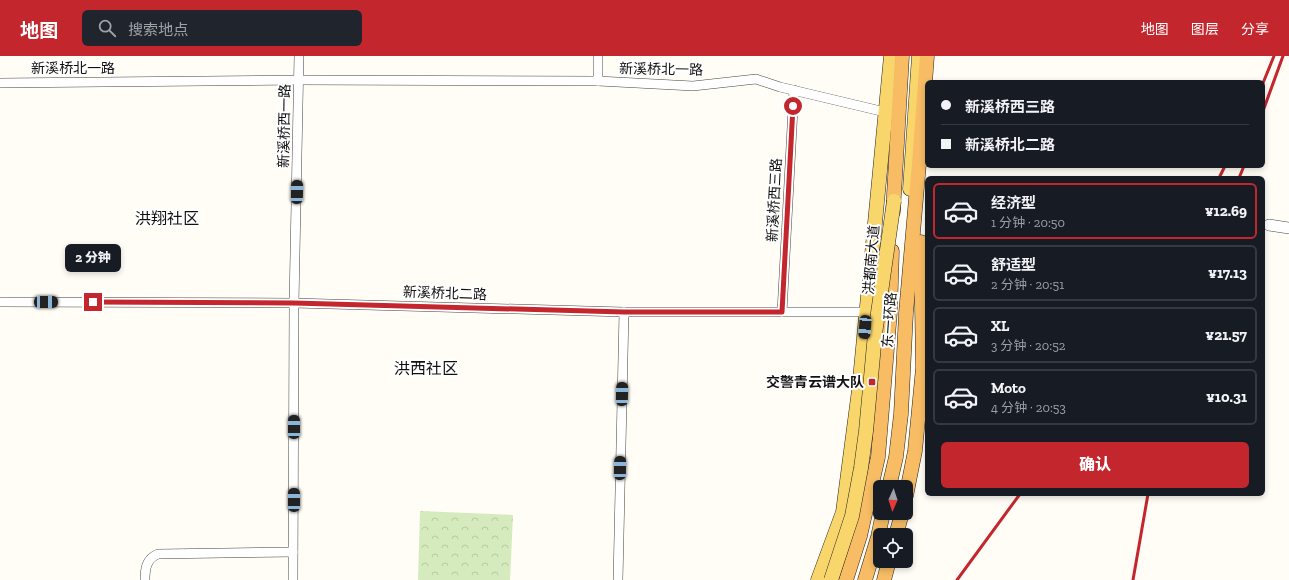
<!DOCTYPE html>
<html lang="zh">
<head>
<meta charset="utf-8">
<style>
	body { margin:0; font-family:"Zilla Slab","Noto Sans SC",serif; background:#20242c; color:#f1f3f6; height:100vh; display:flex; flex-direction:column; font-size:15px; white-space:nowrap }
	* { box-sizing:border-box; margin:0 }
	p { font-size:13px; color:#9ea1a6 }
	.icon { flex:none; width:22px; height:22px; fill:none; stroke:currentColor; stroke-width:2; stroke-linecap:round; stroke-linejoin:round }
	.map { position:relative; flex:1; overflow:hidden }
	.sheet { position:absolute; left:925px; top:120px; width:340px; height:320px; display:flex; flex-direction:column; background:#171b24; border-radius:6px; box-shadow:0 2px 6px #0003 }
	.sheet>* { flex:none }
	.hud { position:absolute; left:925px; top:24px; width:340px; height:88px; border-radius:6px; box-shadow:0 2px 6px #0003; display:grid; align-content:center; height:88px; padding:0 16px; background:#171b24 }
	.needle { width:26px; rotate:183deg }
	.fabs { position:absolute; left:873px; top:424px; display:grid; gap:8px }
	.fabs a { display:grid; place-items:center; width:40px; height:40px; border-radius:6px; background:#171b24; box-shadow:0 2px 6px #0003; font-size:20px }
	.end { position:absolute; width:18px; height:18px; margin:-9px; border:5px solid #c4262e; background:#fff; box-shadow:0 0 0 2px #fff }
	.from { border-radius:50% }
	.bubble { position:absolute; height:28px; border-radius:6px; background:#171b24; box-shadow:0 2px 6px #0003; font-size:13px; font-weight:800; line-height:28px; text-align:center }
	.car { position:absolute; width:12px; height:24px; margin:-12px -6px; border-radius:5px; box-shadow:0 0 3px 1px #0007; background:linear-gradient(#222 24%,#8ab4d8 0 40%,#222 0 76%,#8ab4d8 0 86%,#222 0) }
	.hud b { display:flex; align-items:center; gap:14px; height:38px; font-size:15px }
	.hud b+b { border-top:1px solid #363941 }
	.hud i { width:10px; height:10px; background:#f1f3f6 }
	ul { padding:7px 0 0; list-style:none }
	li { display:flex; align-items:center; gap:12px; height:56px; margin:0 8px 6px; padding:0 8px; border:2px solid #363941; border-radius:6px }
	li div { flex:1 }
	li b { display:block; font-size:15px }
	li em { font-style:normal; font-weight:800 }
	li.active { border-color:#c4262e }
	li>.icon { width:36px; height:36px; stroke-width:1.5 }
	.button { display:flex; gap:8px; margin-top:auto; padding:8px 16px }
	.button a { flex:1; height:46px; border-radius:6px; background:#c4262e; color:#fff; font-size:16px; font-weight:800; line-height:46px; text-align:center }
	header { display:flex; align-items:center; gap:24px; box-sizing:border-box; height:56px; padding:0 20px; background:#c4262e; color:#fff }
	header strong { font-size:19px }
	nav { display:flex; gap:22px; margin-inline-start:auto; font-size:14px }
	.search { width:280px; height:36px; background:#20242c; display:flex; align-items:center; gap:10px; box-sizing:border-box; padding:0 14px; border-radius:6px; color:#9ea1a6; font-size:15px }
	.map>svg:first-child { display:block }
	.park { fill:url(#park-crowns) }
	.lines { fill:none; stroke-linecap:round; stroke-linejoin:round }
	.minor-casing { stroke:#444; stroke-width:10 }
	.tertiary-casing { stroke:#444; stroke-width:12 }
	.primary-casing { stroke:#222; stroke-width:15 }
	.trunk-casing { stroke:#222; stroke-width:15 }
	.minor { stroke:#fff; stroke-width:9 }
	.tertiary { stroke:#fff; stroke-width:11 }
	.primary { stroke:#f9d66b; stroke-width:14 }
	.trunk { stroke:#f7bc64; stroke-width:14 }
	.rail { stroke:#c4262e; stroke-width:3 }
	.primary-bridge-casing { stroke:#222; stroke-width:15; stroke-linecap:butt }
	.primary-bridge { stroke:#f9d66b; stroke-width:14 }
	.route { stroke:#c4262e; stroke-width:5 }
	.poi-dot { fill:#c4262e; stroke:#fff; stroke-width:1.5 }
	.labels { text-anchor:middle; stroke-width:4; stroke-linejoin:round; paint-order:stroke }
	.street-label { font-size:14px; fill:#111; stroke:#fff }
	.poi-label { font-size:14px; font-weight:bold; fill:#111; stroke:#fff; text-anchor:end }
	.quarter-label { font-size:16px; fill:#111; stroke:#fff }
</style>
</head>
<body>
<header>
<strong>地图</strong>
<div class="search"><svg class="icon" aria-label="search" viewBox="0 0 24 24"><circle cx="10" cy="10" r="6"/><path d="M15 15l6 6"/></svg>搜索地点</div>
<nav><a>地图</a><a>图层</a><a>分享</a></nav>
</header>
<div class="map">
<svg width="1289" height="524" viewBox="0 0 1289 524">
	<defs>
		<pattern id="park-crowns" width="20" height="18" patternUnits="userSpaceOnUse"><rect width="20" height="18" fill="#d5ebbd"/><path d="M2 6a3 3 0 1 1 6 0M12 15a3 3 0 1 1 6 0" fill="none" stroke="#b6c8a1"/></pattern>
	</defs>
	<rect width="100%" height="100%" fill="#fffdf5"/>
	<!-- park -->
	<polygon class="park" points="420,455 513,459 510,524 418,524"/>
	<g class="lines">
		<defs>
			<g id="minor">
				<polyline points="598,25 598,0"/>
				<polyline points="0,27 299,24 598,25 693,30 756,23 780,31 885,56"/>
				<polyline points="0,246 294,247 624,256 870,256"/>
				<polyline points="782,256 794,34"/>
				<path d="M145,524C145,513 146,503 158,498L293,496"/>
				<polyline points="293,524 294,247 299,0"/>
				<polyline points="618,524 624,256"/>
			</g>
			<polyline id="tertiary" points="1269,169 1289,172"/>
			<g id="primary">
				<polyline points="910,133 919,0"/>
				<polyline points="818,524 843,456 859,334 891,0"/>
			</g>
			<g id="trunk">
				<polyline points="893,156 902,0"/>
				<polyline points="889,431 896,401 901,358 906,257 919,108 927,0"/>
				<polyline points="906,440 915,395 923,312 921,186"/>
				<polyline points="896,479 902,457"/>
				<polyline points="846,524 860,480 878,401 890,256 892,195"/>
				<polyline points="865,524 878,481 883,457"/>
				<polyline points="884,524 889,505"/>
			</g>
		</defs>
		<!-- minor casing -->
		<use href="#minor" class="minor-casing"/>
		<!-- tertiary casing -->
		<use href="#tertiary" class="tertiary-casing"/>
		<!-- primary casing -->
		<use href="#primary" class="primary-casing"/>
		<!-- trunk casing -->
		<use href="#trunk" class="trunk-casing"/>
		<!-- minor -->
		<use href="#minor" class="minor"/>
		<!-- tertiary -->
		<use href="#tertiary" class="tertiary"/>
		<!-- primary -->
		<use href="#primary" class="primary"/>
		<!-- trunk -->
		<use href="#trunk" class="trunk"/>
		<!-- rail -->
		<g class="rail">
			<polyline points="1263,27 1274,0"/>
			<polyline points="1263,55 1283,0"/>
			<polyline points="1219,122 1225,110"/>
			<polyline points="1239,122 1244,110"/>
			<polyline points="957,524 1020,438"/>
			<polyline points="1133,524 1148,438"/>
		</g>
		<defs>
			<polyline id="primary-bridge" points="831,524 852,460 861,412 866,375 875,278 894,145"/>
		</defs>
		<!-- primary-bridge casing -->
		<use href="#primary-bridge" class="primary-bridge-casing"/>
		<!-- primary-bridge -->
		<use href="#primary-bridge" class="primary-bridge"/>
	</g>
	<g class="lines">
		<!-- route -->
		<polyline class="route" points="93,246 294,247 624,256 782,256 793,50"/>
	</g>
	<!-- markers -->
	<rect class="poi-dot" x="868" y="322" width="8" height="8" rx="2"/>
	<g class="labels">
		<!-- street labels -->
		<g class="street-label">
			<text x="73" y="17">新溪桥北一路</text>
			<text transform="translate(661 13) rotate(1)" y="5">新溪桥北一路</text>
			<text transform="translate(284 70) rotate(-89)" y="5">新溪桥西一路</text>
			<text transform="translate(774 144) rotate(-87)" y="5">新溪桥西三路</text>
			<text transform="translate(871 204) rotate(-85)" y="5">洪都南大道</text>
			<text transform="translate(445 237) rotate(2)" y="5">新溪桥北二路</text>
			<text transform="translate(889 264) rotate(-86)" y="5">东一环路</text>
		</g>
		<!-- poi labels -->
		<g class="poi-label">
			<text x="864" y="331">交警青云谱大队</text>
		</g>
		<!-- quarter labels -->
		<g class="quarter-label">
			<text x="167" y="168">洪翔社区</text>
			<text x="426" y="318">洪西社区</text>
		</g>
	</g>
</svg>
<div class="fabs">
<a><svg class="needle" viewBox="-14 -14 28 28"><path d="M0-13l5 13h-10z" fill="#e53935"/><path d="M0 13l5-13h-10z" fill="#9ea1a6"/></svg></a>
<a><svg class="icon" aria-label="locate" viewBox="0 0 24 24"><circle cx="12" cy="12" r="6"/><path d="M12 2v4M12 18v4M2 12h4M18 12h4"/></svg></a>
</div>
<i class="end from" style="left:793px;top:50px"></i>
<i class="end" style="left:93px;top:246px"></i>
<div class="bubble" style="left:65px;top:188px;width:56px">2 分钟</div>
<i class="car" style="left:297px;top:136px;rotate:1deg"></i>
<i class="car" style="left:46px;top:246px;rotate:90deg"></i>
<i class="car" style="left:865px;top:271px;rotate:185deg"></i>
<i class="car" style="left:622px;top:338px;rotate:1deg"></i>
<i class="car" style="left:294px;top:371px;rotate:0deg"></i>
<i class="car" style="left:620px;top:412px;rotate:1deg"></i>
<i class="car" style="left:294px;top:444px;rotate:0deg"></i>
<div class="hud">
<b><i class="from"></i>新溪桥西三路</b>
<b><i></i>新溪桥北二路</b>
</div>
<section class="sheet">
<ul>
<li class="active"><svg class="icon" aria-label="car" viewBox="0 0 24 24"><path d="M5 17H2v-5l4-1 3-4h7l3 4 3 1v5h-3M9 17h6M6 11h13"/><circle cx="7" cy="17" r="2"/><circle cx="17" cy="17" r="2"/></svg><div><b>经济型</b><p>1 分钟 · 20:50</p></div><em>¥12.69</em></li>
<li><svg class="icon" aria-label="car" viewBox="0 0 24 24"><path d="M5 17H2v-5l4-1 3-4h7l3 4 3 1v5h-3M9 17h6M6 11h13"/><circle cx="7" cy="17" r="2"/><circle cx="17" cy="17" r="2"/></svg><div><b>舒适型</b><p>2 分钟 · 20:51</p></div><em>¥17.13</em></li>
<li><svg class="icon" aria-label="car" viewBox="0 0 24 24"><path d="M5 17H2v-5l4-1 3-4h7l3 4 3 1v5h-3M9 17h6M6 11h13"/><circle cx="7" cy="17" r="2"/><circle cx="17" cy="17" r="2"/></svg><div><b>XL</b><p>3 分钟 · 20:52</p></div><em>¥21.57</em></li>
<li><svg class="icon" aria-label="car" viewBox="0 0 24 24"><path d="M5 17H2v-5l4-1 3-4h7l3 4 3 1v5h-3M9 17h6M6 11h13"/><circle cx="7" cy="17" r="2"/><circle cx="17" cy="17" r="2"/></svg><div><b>Moto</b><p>4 分钟 · 20:53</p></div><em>¥10.31</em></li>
</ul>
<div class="button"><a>确认</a></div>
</section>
</div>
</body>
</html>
